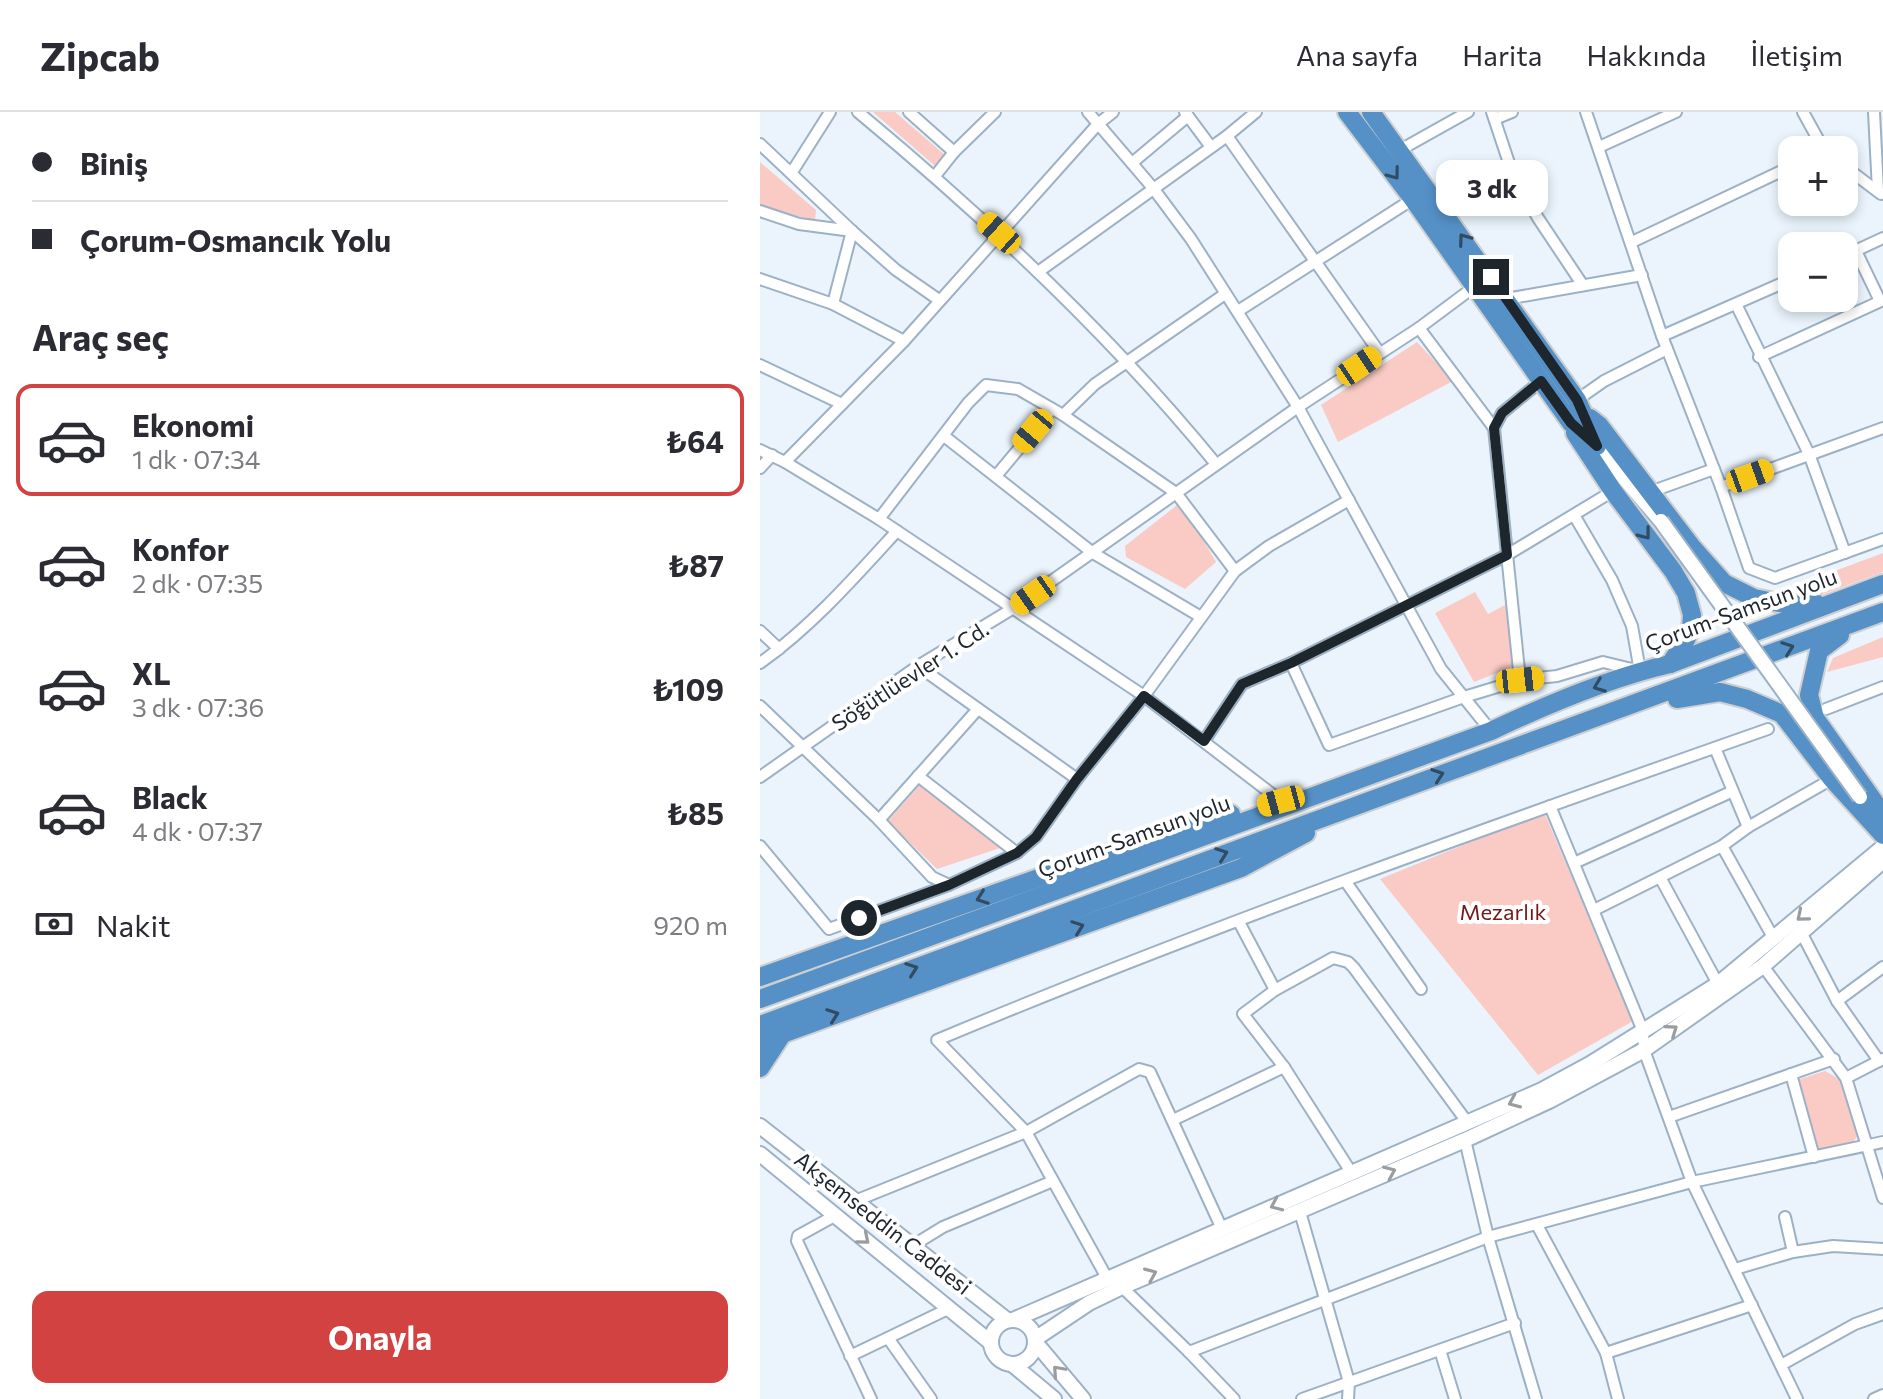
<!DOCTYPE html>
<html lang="tr">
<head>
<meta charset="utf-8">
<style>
	body { margin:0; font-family:Commissioner,sans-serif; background:#f7f7f7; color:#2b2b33; height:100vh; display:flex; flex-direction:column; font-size:30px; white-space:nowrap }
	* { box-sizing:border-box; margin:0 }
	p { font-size:26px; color:#7c7c81 }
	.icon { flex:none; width:44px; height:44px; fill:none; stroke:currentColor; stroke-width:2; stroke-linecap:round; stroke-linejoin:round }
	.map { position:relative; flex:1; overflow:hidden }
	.side { display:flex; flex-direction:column; background:#fff; width:760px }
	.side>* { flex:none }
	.top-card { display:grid; align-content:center; height:176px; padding:0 32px; background:#fff }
	.buttons { position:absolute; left:1018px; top:24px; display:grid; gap:16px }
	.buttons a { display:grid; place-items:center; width:80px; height:80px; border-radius:16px; background:#fff; box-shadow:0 4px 12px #0003; font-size:40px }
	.end { position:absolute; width:36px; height:36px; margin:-18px; border:10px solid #1d252d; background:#fff; box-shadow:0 0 0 4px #fff }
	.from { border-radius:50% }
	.bubble { position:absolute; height:56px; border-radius:16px; background:#fff; box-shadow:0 4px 12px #0003; font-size:26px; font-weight:700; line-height:56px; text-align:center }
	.car { position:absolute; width:24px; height:48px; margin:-24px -12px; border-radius:10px; box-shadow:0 0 6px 2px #0007; background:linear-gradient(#f5c518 24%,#345 0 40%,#f5c518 0 76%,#345 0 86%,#f5c518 0) }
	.top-card b { display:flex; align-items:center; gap:28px; height:76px; font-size:30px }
	.top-card b+b { border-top:2px solid #e1e1e2 }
	.top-card i { width:20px; height:20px; background:#2b2b33 }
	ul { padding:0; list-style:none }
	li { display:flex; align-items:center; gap:24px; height:112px; margin:0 16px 12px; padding:0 16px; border:4px solid transparent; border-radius:16px }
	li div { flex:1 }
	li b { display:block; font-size:30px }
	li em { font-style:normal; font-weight:700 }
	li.active { border-color:#d14241 }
	li>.icon { width:72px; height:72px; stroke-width:1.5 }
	h2 { padding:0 32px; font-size:36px; line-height:96px }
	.pay { display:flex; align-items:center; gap:20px; height:88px; padding:0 32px; font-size:30px }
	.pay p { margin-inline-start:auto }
	.cta { display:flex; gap:16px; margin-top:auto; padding:16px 32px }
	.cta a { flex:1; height:92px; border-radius:16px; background:#d14241; color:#fff; font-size:32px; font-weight:700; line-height:92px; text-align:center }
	header { display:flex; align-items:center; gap:48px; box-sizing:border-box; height:112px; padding:0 40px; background:#fff; border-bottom:2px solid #e1e1e2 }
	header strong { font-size:38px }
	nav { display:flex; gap:44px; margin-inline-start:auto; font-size:28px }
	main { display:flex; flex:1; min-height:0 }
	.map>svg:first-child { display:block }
	.green { fill:#facac5 }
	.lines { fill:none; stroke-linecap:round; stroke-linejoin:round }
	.street-casing { stroke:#9cb1c5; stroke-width:14 }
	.secondary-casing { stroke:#9cb1c5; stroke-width:18 }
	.highway-casing { stroke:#cdcfd1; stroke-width:22 }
	.street { stroke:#fff; stroke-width:10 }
	.secondary { stroke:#fff; stroke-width:14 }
	.highway { stroke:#5591c7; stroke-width:18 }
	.secondary-bridge-casing { stroke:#9cb1c5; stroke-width:18; stroke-linecap:butt }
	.secondary-bridge { stroke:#fff; stroke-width:14 }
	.oneway { stroke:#314b63 }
	.oneway2 { stroke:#999da0 }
	.route { stroke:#1d252d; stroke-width:10 }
	.labels { text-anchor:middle; stroke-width:8; stroke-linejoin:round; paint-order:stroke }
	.street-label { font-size:22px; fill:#1d252d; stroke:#fff }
	.park-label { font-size:22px; fill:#75191a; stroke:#fff }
</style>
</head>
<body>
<header>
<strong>Zipcab</strong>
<nav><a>Ana sayfa</a><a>Harita</a><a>Hakkında</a><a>İletişim</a></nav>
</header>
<main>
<section class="side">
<div class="top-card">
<b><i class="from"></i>Biniş</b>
<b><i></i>Çorum-Osmancık Yolu</b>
</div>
<h2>Araç seç</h2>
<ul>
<li class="active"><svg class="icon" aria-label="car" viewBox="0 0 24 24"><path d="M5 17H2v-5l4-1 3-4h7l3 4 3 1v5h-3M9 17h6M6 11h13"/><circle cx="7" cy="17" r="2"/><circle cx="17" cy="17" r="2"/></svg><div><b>Ekonomi</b><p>1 dk · 07:34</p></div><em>₺64</em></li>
<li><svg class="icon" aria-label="car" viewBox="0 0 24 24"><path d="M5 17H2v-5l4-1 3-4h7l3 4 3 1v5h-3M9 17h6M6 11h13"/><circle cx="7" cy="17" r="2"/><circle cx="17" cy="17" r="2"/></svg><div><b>Konfor</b><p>2 dk · 07:35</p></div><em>₺87</em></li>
<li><svg class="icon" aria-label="car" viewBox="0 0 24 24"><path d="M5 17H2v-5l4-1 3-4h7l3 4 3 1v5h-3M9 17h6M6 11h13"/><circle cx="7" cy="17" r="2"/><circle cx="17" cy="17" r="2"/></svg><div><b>XL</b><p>3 dk · 07:36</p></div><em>₺109</em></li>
<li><svg class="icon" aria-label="car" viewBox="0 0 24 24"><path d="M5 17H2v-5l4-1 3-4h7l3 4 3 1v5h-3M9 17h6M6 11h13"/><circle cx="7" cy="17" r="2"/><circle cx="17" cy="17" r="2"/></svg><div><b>Black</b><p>4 dk · 07:37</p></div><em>₺85</em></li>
</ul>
<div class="pay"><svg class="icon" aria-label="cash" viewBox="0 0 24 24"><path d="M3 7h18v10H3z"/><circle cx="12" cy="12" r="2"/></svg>Nakit<p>920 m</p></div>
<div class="cta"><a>Onayla</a></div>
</section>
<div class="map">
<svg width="1123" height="1287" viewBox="0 0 1123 1287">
	<rect width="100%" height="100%" fill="#ebf4fc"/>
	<!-- green -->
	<g class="green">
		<polygon points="113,0 135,0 185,43 175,54"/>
		<polygon points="0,50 56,98 55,109 0,93"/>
		<polygon points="657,230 693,269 578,330 561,293"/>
		<polygon points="421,390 456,450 425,477 366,445 365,434"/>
		<polygon points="1123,441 1123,460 1061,483 1024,487 1021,479"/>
		<polygon points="715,480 728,502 749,491 754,554 714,570 675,501"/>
		<polygon points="1123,525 1123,545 1067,560 1073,546"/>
		<polygon points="160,673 240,736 177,757 128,709"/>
		<polygon points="784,700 873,909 778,963 620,767"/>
		<polygon points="1065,959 1081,968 1098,1023 1093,1030 1058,1038 1037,968"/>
	</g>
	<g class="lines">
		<defs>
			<g id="street">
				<path d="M98,0C227,107 350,222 456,352"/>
				<polyline points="149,0 194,40"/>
				<polyline points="328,0 393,76 431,127 538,295 681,557 731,619"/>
				<polyline points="425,0 451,35"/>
				<polyline points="732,0 752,60 778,106 822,172"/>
				<polyline points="826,0 902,224 961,375 989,456 1015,466 1123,427"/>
				<polyline points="1043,0 1064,38"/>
				<polyline points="1114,0 1118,79"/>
				<polyline points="735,7 752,0"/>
				<polyline points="467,24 619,240"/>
				<polyline points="0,32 92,119 136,158 179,188"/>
				<polyline points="839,35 916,0"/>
				<polyline points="640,38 708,0"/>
				<polyline points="372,51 428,4"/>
				<polyline points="1084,54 1121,82"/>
				<polyline points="32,60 70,0"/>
				<polyline points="175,64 194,40 235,0"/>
				<polyline points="0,99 39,112 92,119"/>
				<polyline points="872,130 1032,54"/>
				<polyline points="1096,139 1120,189"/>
				<polyline points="1084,144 1123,126"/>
				<polyline points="278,160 467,24 496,0"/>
				<polyline points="0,167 73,192 144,229"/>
				<polyline points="746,187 882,163"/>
				<polyline points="73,192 92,119"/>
				<polyline points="976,192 1049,342 1085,441"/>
				<polyline points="478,199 653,87"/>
				<polyline points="659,216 734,316 760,568"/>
				<polyline points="902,224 1032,167"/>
				<polyline points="999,245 1123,188"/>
				<polyline points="0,253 82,292"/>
				<polyline points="817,288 844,269 907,237"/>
				<polyline points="303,303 335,272 465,182"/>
				<polyline points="734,316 742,301 781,269"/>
				<polyline points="184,324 333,441 441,505"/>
				<polyline points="0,338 25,350 119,407 384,584 521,689"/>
				<polyline points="25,350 144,229 338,12 353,0"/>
				<polyline points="0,356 12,343"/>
				<polyline points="236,364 292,297"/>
				<polyline points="961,375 1123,316"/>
				<polyline points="890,380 954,357"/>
				<polyline points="119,407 208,291 226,273 258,277 303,303 416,381 475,459"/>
				<polyline points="0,519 19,537"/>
				<path d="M0,551C51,515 95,465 137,419"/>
				<polyline points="531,551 569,633 704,585 760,568 797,564 843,550 880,559 872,514 852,468 814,403"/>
				<polyline points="158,554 317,667 384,584 475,459 509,434 589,388"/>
				<polyline points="0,594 119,708 172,765 189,773"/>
				<polyline points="1066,597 1123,575"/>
				<polyline points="444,629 482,572 531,551 747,443 853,379"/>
				<polyline points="955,636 988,715"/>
				<polyline points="158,664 257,741"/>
				<polyline points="0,665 158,554 252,497 538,295 659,216 714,175"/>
				<polyline points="790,694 883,919 884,938 932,1070 1037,1287"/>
				<polyline points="119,708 218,597"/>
				<polyline points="0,734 69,817 189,773 257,741 276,725 317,667"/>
				<polyline points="962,734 1014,827"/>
				<polyline points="814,751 971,680"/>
				<polyline points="901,767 958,872"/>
				<polyline points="586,770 661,877"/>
				<polyline points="834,798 962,734 988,715 1072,667"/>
				<polyline points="479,810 515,878"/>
				<polyline points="1042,822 1077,889 1119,949"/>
				<polyline points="1003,854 1086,966 1123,1086"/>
				<polyline points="1077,889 1123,855"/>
				<polyline points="1031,962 1054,1045"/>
				<polyline points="1086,966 1123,947"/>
				<polyline points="909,1005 1074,947"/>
				<polyline points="413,1008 524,955"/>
				<polyline points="705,1028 728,1125 776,1287"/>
				<polyline points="591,1060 524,955 483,902 515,878 573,846 588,850 594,856 707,1010"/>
				<polyline points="95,1089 266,1020 379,957 390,960 462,1117"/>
				<polyline points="540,1100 589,1270 588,1287"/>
				<polyline points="76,1103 38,1124 37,1129 111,1287"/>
				<polyline points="1025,1105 1033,1140"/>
				<polyline points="777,1113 846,1241 858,1287"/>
				<polyline points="152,1134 183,1115 293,1069"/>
				<polyline points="975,1157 1033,1140 1073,1134 1123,1137"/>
				<path d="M347,1166L266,1020L177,928C450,814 729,715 1008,617"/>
				<polyline points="362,1175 429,1240 474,1287"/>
				<polyline points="128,1226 171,1287"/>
				<polyline points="680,1238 695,1287"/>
				<polyline points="429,1240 728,1125 932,1070 1123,1030"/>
				<polyline points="846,1241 992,1193"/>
				<polyline points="90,1244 188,1197"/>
				<polyline points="1021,1253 1095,1212 1123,1202"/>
				<polyline points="542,1287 755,1211"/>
				<polyline points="1114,1287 1123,1283"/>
			</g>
			<g id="secondary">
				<polyline points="837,334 901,409"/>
				<polyline points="0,1014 247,1208"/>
				<polyline points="0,1042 230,1230"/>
				<circle cx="253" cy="1230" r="22"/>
				<polyline points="253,1208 782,978 830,952 958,872 1123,735"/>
				<polyline points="275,1227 329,1191 362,1175 705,1028 789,989 884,938 1003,854 1123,749"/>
				<polyline points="275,1230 323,1287"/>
				<polyline points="252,1252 294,1287"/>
			</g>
			<g id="highway">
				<polyline points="587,0 653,87 811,311 837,334"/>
				<polyline points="611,0 817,288 836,331"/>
				<polyline points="830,306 839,313 932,435 964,471 994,486 1030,493 1057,492"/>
				<polyline points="815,321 853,379 913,459 926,481 932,503 931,516 926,528 910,552"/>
				<polyline points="1080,523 1059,539 1049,583 1055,606 1123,702"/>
				<polyline points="917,587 960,580 987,587 1022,602 1072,667 1123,723"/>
				<polyline points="0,865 419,716 471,702"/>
				<path d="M0,887L731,619C788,592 849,566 910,552L1123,472"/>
				<polyline points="0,913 1123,500"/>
				<polyline points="0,930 481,756 546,721"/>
				<polyline points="0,956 23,921"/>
			</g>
		</defs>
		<!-- street casing -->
		<use href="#street" class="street-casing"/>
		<!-- secondary casing -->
		<use href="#secondary" class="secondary-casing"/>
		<!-- highway casing -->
		<use href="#highway" class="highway-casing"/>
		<!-- street -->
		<use href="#street" class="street"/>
		<!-- secondary -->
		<use href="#secondary" class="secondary"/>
		<!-- highway -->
		<use href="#highway" class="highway"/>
		<defs>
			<polyline id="secondary-bridge" points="901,409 1100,685"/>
		</defs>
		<!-- secondary-bridge casing -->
		<use href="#secondary-bridge" class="secondary-bridge-casing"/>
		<!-- secondary-bridge -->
		<use href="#secondary-bridge" class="secondary-bridge"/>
	</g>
	<!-- one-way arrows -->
	<defs><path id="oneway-chevron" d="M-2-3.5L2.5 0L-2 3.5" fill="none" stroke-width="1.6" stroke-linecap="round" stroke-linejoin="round" transform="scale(2)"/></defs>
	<g class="oneway">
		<use href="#oneway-chevron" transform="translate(634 62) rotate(53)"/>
		<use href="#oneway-chevron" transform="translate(704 127) rotate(-126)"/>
		<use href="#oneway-chevron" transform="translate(885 422) rotate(52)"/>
		<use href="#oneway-chevron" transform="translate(1028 536) rotate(-20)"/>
		<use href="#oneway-chevron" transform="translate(839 574) rotate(159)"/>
		<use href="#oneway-chevron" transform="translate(678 663) rotate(-19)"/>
		<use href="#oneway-chevron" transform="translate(462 742) rotate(-20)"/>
		<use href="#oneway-chevron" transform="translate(222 786) rotate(160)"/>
		<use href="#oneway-chevron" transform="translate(318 815) rotate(-20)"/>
		<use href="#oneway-chevron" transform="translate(152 857) rotate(-20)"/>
		<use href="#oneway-chevron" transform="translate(73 903) rotate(-20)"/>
	</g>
	<g class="oneway2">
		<use href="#oneway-chevron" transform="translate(1042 804) rotate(140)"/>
		<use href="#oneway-chevron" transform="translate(912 918) rotate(-35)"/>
		<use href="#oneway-chevron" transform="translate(754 990) rotate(157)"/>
		<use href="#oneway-chevron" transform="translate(630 1060) rotate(-23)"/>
		<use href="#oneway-chevron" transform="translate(516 1093) rotate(156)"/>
		<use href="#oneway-chevron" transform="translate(104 1127) rotate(40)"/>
		<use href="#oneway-chevron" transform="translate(391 1162) rotate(-23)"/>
		<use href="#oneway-chevron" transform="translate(298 1259) rotate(-132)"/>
	</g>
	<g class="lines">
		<!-- route -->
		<polyline class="route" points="99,806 189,773 257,741 276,725 317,667 384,584 444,629 482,572 531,551 747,443 734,316 742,301 781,269 811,311 837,334 817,288 731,165"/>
	</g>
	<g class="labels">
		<!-- street labels -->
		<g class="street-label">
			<text transform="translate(981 498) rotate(-20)" y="8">Çorum-Samsun yolu</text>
			<text transform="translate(150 564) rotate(-33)" y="8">Söğütlüevler 1. Cd.</text>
			<text transform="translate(374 724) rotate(-20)" y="8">Çorum-Samsun yolu</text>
			<text transform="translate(123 1111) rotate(38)" y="8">Akşemseddin Caddesi</text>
		</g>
		<!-- park labels -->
		<g class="park-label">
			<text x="743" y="808">Mezarlık</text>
		</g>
	</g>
</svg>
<div class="buttons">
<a>+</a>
<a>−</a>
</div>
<i class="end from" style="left:99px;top:806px"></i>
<i class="end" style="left:731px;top:165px"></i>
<div class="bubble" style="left:676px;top:48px;width:112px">3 dk</div>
<i class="car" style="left:239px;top:121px;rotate:312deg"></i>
<i class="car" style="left:599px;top:254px;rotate:56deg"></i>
<i class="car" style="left:273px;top:319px;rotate:220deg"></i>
<i class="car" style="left:990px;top:364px;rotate:70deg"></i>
<i class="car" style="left:273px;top:483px;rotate:235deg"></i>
<i class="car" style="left:760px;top:568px;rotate:84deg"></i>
<i class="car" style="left:521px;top:689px;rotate:255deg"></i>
</div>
</main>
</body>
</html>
